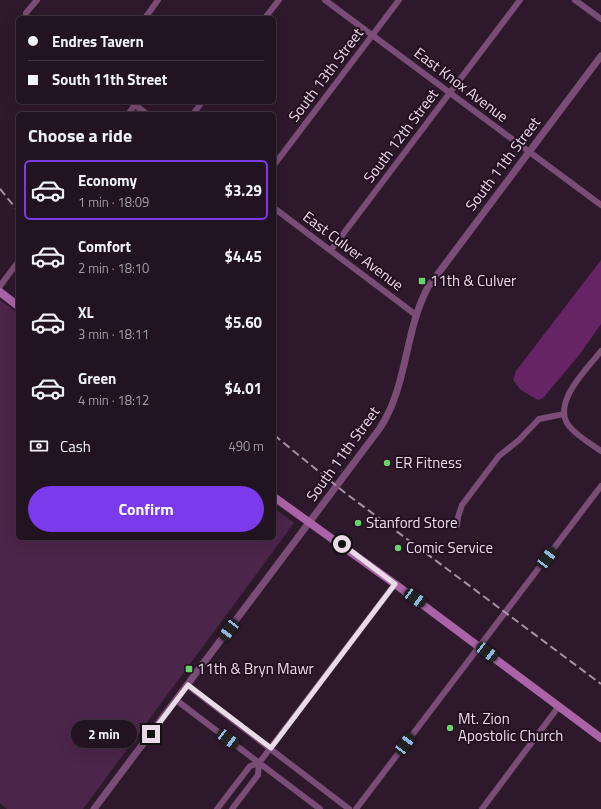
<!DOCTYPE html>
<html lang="en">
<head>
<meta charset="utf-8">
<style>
	body { margin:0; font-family:"Titillium Web",sans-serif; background:#2e202e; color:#f1f3f6; height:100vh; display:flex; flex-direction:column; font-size:15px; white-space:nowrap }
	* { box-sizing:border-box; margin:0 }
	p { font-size:13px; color:#a29ea5 }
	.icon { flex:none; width:22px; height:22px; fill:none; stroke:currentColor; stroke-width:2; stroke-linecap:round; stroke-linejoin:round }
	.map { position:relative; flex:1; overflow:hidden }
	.details { position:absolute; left:16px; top:112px; width:260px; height:428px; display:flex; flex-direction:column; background:#221321; border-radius:6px; box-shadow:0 4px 16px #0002,0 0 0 1px #3f323f }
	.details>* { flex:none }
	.hud { position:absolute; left:16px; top:16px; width:260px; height:88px; border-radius:6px; box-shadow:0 4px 16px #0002,0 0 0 1px #3f323f; display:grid; align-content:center; height:88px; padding:0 12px; background:#221321 }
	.end { position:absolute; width:18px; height:18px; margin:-9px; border:5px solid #eadbe9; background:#111; box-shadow:0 0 0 2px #111 }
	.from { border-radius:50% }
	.bubble { position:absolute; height:28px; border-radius:14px; background:#221321; box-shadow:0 4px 16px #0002,0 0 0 1px #3f323f; font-size:13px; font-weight:700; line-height:28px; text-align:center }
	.car { position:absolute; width:12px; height:24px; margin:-12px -6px; border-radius:5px; box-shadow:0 0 3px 1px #0007; background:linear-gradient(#222 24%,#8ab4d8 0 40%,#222 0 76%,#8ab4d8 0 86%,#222 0) }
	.hud b { display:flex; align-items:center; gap:14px; height:38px; font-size:15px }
	.hud b+b { border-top:1px solid #3f323f }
	.hud i { width:10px; height:10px; background:#f1f3f6 }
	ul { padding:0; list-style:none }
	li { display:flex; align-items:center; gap:12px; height:60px; margin:0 8px 6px; padding:0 4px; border:2px solid transparent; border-radius:6px }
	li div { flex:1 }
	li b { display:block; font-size:15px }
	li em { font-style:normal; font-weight:700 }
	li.current { border-color:#7c3aed }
	li>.icon { width:36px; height:36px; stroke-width:1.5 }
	h2 { padding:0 12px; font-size:18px; line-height:48px }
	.pay { display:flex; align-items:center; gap:10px; height:44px; padding:0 12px; font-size:15px }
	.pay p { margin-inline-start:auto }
	.cta { display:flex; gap:8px; margin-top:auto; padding:8px 12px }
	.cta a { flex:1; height:46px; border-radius:24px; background:#7c3aed; color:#fff; font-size:16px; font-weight:700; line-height:46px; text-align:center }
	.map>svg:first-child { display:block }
	.green { fill:#4c254a }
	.water { fill:#672464 }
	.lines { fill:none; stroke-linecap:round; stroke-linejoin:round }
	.minor { stroke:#794d76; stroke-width:6 }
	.tertiary { stroke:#794d76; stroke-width:7 }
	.secondary { stroke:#ab63a7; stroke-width:8 }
	.rail { stroke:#a392a2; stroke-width:2; stroke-dasharray:8 4; stroke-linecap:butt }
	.route { stroke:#eadbe9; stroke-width:5 }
	.poi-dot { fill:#66d467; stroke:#240f23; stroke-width:1.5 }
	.labels { text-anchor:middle; stroke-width:4; stroke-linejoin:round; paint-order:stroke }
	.street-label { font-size:15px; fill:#eadbe9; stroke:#240f23 }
	.poi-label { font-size:15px; fill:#eadbe9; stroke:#240f23; text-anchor:start }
</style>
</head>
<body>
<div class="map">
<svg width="601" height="809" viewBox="0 0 601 809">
	<rect width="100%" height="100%" fill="#2e192c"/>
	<!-- green -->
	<polygon class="green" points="0,300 18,313 18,538 274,538 274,508 294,523 83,809 7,809 0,803"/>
	<!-- water -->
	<polygon class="water" points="601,260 601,324 580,354 543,398 538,400 521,390 513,380 516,371"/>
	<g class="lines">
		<!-- minor -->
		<g class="minor">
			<polyline points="325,0 601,205"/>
			<polyline points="575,0 601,19"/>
			<polyline points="26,18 26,13 37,0"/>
			<polyline points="145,18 158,0"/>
			<polyline points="265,18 279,0"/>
			<polyline points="131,102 147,114"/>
			<polyline points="128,114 135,105"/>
			<polyline points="193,114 202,102"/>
			<polyline points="274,165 399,0"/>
			<polyline points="274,208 416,315"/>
			<polyline points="331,250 520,0"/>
			<polyline points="0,286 18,262"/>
			<path d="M601,351C587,369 551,403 569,426C577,436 591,444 601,451"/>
			<polyline points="457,526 458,517 462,505 499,456 519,440 539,419 564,414"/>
			<polyline points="187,685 349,809"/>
			<polyline points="176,700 320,809"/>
			<polyline points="217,809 250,766 259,763"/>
			<polyline points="232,809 258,775 259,763 395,584"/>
			<polyline points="356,809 601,486"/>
			<polyline points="482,809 559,706"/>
		</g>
		<!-- tertiary -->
		<path class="tertiary" d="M94,809L380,428C408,385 404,332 428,287L601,56"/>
		<!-- secondary -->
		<g class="secondary">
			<polyline points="0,292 18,306"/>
			<polyline points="274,497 395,584 601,738"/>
		</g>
		<!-- rail -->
		<g class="rail">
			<polyline points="0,189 18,211"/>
			<polyline points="274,435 344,492 601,684"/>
		</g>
	</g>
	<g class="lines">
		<!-- route -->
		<polyline class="route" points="151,734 188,685 271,748 395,584 342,544"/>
	</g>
	<!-- markers -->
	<g class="poi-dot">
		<rect x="418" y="277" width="8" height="8" rx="2"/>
		<circle cx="387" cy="463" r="4"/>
		<circle cx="358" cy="523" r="4"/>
		<circle cx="398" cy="548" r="4"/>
		<rect x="185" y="665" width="8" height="8" rx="2"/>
		<circle cx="450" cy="728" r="4"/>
	</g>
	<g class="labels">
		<!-- street labels -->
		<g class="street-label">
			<text transform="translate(326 75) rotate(-53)" y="5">South 13th Street</text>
			<text transform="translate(461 85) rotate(37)" y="5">East Knox Avenue</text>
			<text transform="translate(401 136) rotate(-53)" y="5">South 12th Street</text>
			<text transform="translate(503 164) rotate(-53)" y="5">South 11th Street</text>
			<text transform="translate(353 251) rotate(37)" y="5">East Culver Avenue</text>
			<text transform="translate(343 454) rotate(-54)" y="5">South 11th Street</text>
		</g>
		<!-- poi labels -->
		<g class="poi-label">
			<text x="430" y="286">11th &amp; Culver</text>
			<text x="395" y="468">ER Fitness</text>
			<text x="366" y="528">Stanford Store</text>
			<text x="406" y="553">Comic Service</text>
			<text x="197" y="674">11th &amp; Bryn Mawr</text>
			<text x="458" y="724">Mt. Zion<tspan x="458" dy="17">Apostolic Church</tspan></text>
		</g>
	</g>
</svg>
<i class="end from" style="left:342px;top:544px"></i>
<i class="end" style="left:151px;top:734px"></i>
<div class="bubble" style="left:71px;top:720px;width:66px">2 min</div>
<i class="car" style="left:547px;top:558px;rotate:37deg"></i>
<i class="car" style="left:415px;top:598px;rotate:126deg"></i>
<i class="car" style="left:229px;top:630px;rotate:217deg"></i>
<i class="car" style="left:487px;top:652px;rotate:127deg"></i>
<i class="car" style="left:228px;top:739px;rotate:127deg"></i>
<i class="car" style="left:405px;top:744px;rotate:37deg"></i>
<div class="hud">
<b><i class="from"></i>Endres Tavern</b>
<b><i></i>South 11th Street</b>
</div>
<section class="details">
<h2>Choose a ride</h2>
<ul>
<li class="current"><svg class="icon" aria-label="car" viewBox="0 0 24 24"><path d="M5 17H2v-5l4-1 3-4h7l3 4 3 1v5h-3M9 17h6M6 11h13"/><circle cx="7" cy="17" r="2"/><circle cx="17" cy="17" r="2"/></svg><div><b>Economy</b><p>1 min · 18:09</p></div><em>$3.29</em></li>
<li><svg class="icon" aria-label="car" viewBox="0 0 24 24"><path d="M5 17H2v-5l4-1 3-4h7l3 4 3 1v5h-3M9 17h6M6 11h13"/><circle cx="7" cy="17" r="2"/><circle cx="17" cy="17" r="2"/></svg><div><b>Comfort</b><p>2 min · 18:10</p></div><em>$4.45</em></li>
<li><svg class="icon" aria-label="car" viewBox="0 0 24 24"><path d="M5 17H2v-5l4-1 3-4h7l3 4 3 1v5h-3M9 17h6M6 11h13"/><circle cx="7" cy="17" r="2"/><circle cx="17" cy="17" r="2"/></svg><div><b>XL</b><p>3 min · 18:11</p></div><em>$5.60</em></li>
<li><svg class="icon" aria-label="car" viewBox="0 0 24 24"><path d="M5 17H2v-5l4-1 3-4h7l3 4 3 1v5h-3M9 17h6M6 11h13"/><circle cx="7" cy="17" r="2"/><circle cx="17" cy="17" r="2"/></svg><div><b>Green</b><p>4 min · 18:12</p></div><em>$4.01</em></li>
</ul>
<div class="pay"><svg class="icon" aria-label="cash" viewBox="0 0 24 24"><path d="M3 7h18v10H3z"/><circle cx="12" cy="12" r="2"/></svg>Cash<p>490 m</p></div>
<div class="cta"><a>Confirm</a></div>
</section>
</div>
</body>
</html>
